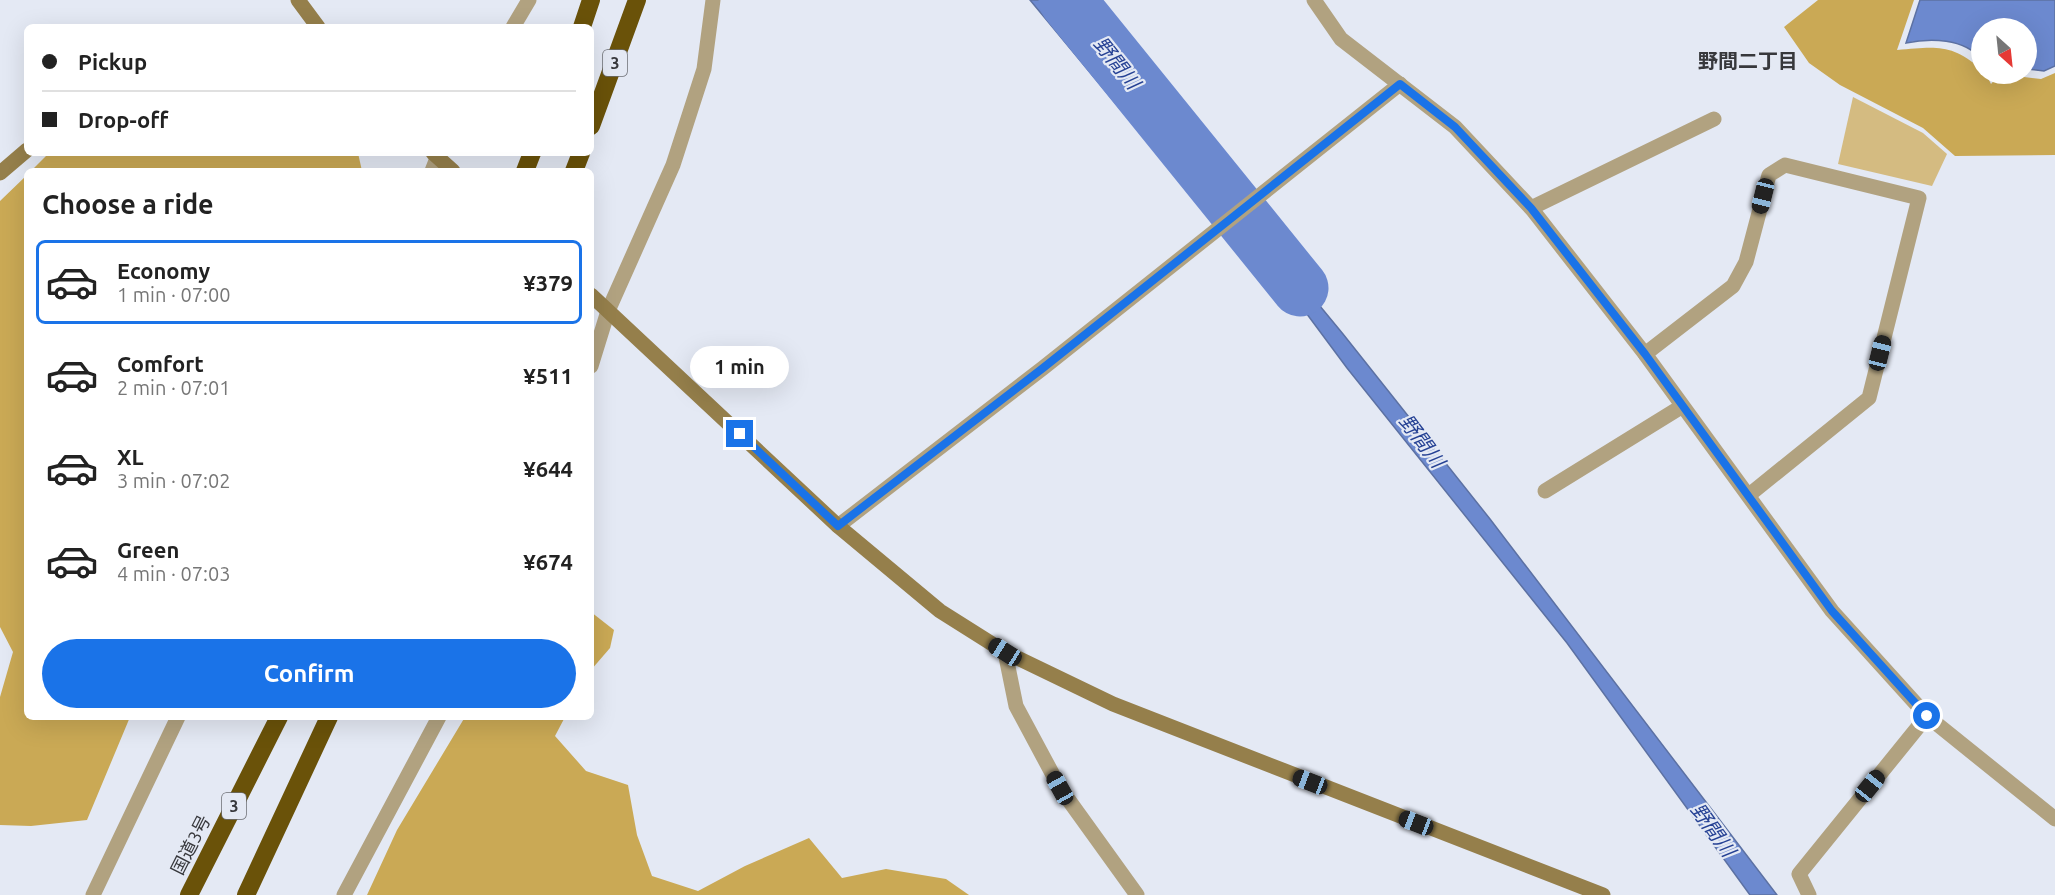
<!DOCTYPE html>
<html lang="en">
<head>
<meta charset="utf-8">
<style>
	body { margin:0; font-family:Ubuntu,"Noto Sans JP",sans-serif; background:#f2f2f2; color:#222; height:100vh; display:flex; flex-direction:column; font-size:22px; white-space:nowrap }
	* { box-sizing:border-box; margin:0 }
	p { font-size:20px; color:#767676 }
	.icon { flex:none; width:33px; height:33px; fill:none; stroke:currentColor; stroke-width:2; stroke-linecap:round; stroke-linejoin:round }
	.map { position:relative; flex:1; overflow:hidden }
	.side { position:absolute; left:24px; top:168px; width:570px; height:552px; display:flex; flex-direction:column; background:#fff; border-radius:9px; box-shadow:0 6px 24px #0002 }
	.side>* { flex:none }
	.hud { position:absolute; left:24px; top:24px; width:570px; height:132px; border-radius:9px; box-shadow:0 6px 24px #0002; display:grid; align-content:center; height:132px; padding:0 18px; background:#fff }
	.needle { width:39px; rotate:153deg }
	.controls { position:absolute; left:1971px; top:18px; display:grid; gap:12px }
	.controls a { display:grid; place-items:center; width:66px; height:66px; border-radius:50%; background:#fff; box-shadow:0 6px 24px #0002; font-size:30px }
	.end { position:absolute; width:27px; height:27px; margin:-14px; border:8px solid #1a73e8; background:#fff; box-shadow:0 0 0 3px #fff }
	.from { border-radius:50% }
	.bubble { position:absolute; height:42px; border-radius:21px; background:#fff; box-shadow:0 6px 24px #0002; font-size:20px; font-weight:700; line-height:42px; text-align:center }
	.car { position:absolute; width:18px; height:36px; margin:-18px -9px; border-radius:8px; box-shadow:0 0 4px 2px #0007; background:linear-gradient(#222 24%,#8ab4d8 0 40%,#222 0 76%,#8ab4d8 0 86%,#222 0) }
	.hud b { display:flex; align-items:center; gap:21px; height:57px; font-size:22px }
	.hud b+b { border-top:2px solid #e0e0e0 }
	.hud i { width:15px; height:15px; background:#222 }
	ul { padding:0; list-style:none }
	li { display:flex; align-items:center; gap:18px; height:84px; margin:0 12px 9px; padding:0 6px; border:3px solid transparent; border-radius:9px }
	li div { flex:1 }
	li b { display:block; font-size:22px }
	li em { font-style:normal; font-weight:700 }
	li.selected { border-color:#1a73e8 }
	li>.icon { width:54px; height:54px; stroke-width:1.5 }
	h2 { padding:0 18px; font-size:27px; line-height:72px }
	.primary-button { display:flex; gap:12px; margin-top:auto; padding:12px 18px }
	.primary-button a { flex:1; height:69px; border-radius:36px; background:#1a73e8; color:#fff; font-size:24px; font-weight:700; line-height:69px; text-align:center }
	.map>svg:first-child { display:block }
	.green { fill:#d4bb81 }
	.forest { fill:#caa955 }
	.water { fill:#6c89cf; stroke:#5c71a3; stroke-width:1.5 }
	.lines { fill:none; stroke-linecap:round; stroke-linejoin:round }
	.river { stroke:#6c89cf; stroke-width:57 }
	.street { stroke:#b1a280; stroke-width:15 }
	.secondary { stroke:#957f4b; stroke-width:15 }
	.highway { stroke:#6a5209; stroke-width:18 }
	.route { stroke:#1a73e8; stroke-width:8 }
	.labels { text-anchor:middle; stroke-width:4.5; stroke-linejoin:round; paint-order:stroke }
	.shield { fill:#e4e9f4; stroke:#6b6d73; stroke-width:1.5 }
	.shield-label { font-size:16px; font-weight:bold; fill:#37383c }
	.street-label { font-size:18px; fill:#37383c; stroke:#e4e9f4 }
	.neighbourhood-label { font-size:20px; font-weight:bold; fill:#37383c; stroke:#e4e9f4 }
	.water-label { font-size:20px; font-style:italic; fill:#254194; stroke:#e4e9f4 }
</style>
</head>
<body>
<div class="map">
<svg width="2055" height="895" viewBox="0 0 2055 895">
	<rect width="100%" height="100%" fill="#e4e9f4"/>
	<!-- green -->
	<polygon class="green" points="1853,97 1923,133 1947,154 1932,186 1838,164"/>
	<!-- forest -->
	<g class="forest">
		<path d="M1818,0H1914L1897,50C1935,47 1951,43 1981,69L1982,74H1986L1991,84L2000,74L2041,79L2055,73V155L1955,156L1923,128L1840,85L1809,63L1784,27Z"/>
		<polygon points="49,153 358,153 362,171 31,171"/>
		<polygon points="27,175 27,717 130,717 87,820 31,826 0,825 0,697 13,652 0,627 0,201"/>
		<polygon points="591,612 614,630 610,648 591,670"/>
		<polygon points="465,717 565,717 555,736 586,771 628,785 637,835 652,876 698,891 745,866 809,838 842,878 886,869 946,879 969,895 367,895 397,830"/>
	</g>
	<!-- water -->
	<g class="water">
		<polygon points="1030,0 1056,0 1206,182 1282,260 1343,334 1490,519 1777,895 1750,895 1567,643 1347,368 1298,302 1253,252 1184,186"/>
		<path d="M1920,0H2055V66L2044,71L2027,69L2026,28H1982L1981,59C1964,38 1930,38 1906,43Z"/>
	</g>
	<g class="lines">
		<!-- river -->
		<polyline class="river" points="1067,0 1300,288"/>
		<!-- street -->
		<g class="street">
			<polyline points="1314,0 1341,39 1455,127 1531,208 1645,354 1832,611 1927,716 2055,819"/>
			<polyline points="513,27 529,0"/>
			<polyline points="432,171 439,153"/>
			<polyline points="1531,208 1714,119"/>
			<polyline points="1645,354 1733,286 1746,262 1769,175 1785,165 1919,198 1869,398 1749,495"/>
			<polyline points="591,366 608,311 673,165 704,69 713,0"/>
			<polyline points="1545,491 1681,407"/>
			<polyline points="838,526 1043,368 1400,84"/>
			<polyline points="1005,652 1016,706 1060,788 1137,895"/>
			<polyline points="93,895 178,717"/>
			<polyline points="344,895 439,717"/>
			<polyline points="1809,895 1799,874 1927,716"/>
		</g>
		<!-- secondary -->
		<g class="secondary">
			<polyline points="298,0 318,27"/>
			<polyline points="433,153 453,171"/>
			<polyline points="0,173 27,150"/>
			<polyline points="591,295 838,526 940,611 1005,652 1113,704 1603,895"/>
		</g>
		<!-- highway -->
		<g class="highway">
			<polyline points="582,27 591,0"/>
			<polyline points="591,126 637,0"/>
			<polyline points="525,171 532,153"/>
			<polyline points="574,171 581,153"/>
			<polyline points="189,895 279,717"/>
			<polyline points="246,895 329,717"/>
		</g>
	</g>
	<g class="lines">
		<!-- route -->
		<polyline class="route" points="740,434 838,526 1043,368 1400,84 1455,127 1531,208 1645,354 1832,611 1927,716"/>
	</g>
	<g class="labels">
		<!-- shield labels -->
		<g class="shield">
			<rect x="603" y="50" width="24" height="26" rx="4.5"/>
			<rect x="222" y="793" width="24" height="26" rx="4.5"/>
		</g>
		<g class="shield-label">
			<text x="615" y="69">3</text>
			<text x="234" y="812">3</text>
		</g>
		<!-- street labels -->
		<g class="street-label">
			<text transform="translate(191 845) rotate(-63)" y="6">国道3号</text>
		</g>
		<!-- neighbourhood labels -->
		<g class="neighbourhood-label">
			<text x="1748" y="68">野間二丁目</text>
		</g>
		<!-- water labels -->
		<g class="water-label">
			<text transform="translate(1117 63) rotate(51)" y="7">野間川</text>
			<text transform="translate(1422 441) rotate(53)" y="7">野間川</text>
			<text transform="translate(1713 830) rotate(54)" y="7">野間川</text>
		</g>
	</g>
</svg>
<div class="controls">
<a><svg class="needle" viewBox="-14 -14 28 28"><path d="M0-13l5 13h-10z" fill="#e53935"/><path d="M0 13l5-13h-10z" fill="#767676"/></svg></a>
</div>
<i class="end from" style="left:1927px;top:716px"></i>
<i class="end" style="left:740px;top:434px"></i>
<div class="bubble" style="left:690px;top:346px;width:99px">1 min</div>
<i class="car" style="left:1763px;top:196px;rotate:194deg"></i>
<i class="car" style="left:1880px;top:353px;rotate:14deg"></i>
<i class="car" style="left:1005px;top:652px;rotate:302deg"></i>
<i class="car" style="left:1310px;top:782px;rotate:291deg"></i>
<i class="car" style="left:1870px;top:786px;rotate:39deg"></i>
<i class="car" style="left:1060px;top:788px;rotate:331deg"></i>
<i class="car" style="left:1416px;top:823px;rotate:291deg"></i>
<div class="hud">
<b><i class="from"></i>Pickup</b>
<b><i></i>Drop-off</b>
</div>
<section class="side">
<h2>Choose a ride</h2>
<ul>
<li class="selected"><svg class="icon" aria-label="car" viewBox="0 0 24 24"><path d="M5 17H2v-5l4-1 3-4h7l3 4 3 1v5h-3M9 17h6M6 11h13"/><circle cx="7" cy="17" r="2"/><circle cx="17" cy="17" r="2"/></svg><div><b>Economy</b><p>1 min · 07:00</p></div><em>¥379</em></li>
<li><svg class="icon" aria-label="car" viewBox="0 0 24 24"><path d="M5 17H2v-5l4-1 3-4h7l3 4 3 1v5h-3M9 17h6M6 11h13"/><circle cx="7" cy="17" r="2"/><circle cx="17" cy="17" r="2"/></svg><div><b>Comfort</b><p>2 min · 07:01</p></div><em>¥511</em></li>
<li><svg class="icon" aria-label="car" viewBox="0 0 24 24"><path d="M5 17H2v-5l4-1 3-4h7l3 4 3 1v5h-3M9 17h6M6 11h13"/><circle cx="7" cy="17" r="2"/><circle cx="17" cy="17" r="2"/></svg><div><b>XL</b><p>3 min · 07:02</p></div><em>¥644</em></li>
<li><svg class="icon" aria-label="car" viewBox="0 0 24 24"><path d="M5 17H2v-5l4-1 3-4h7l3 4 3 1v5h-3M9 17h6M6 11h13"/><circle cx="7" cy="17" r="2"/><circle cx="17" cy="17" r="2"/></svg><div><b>Green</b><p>4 min · 07:03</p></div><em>¥674</em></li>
</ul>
<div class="primary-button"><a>Confirm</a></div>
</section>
</div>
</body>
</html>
